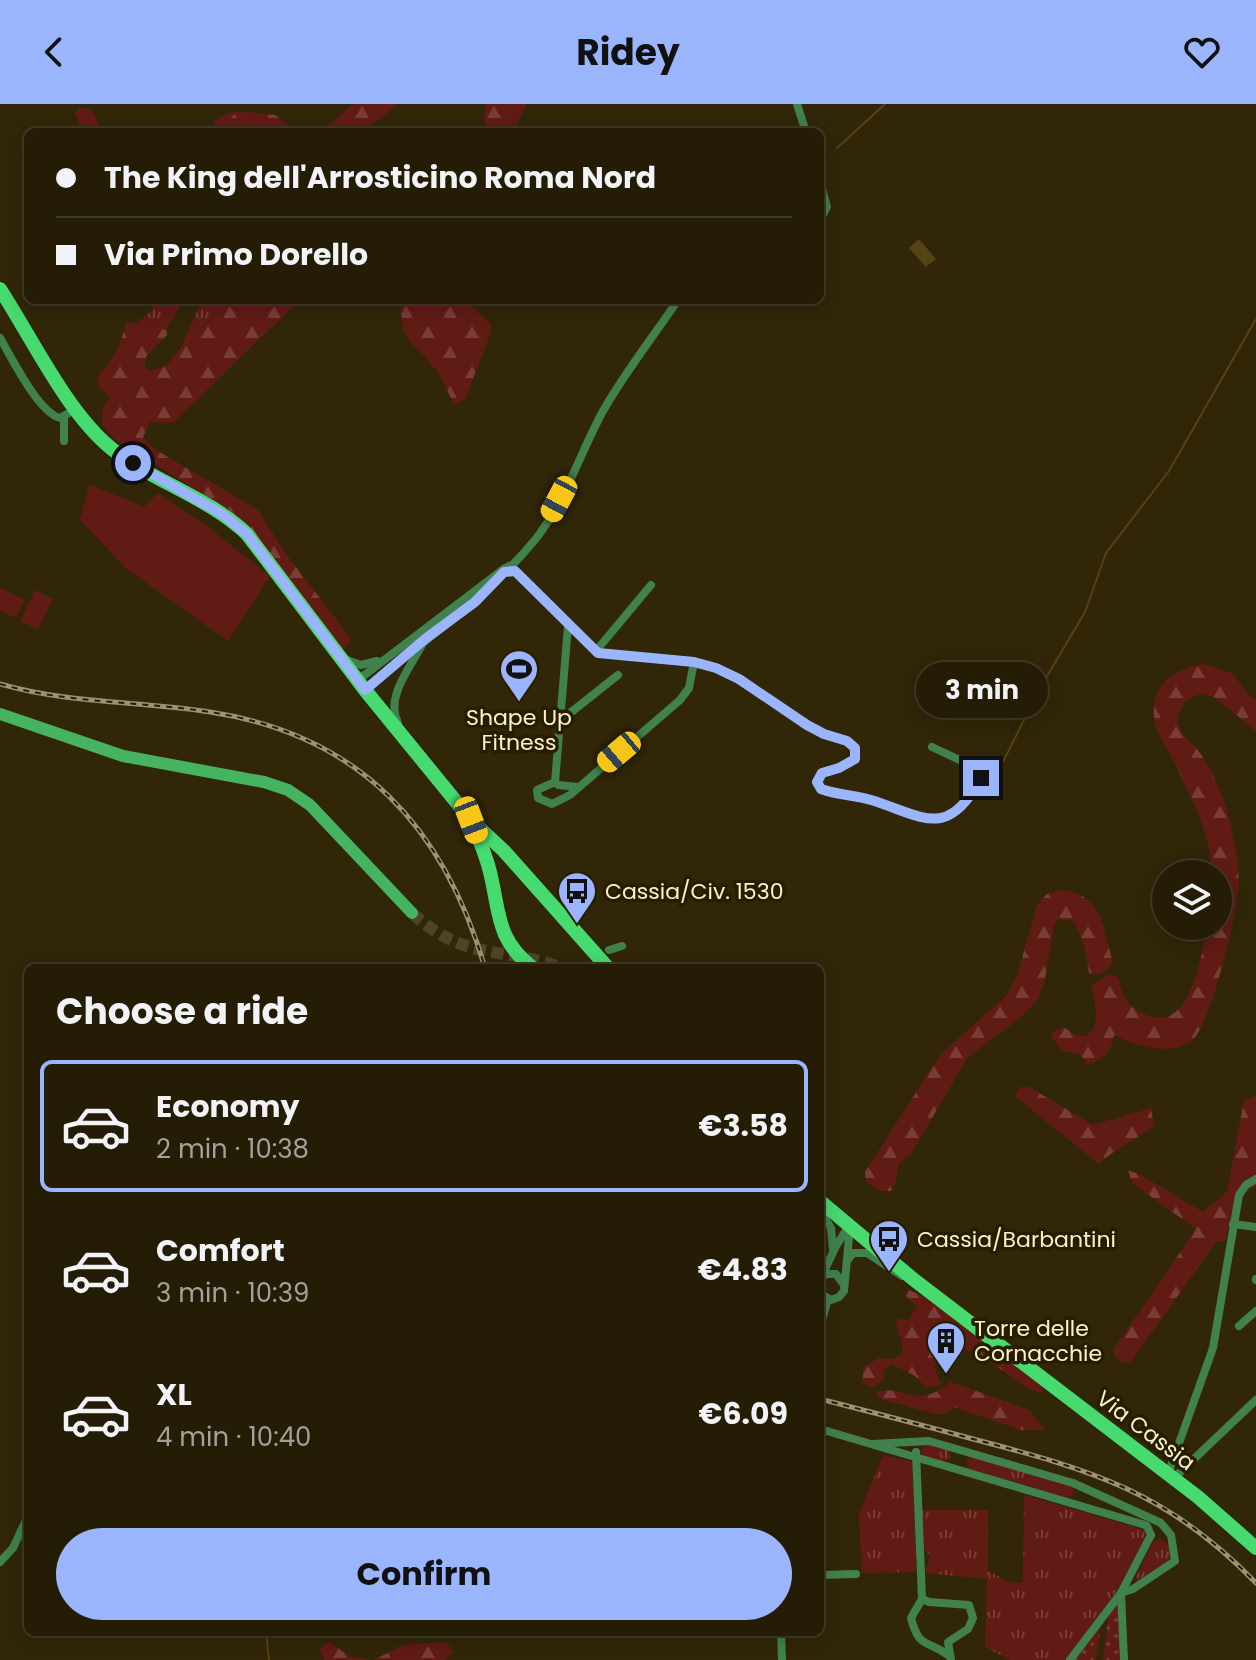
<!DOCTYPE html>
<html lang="en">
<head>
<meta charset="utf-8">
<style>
	body { margin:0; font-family:Poppins,sans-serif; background:#2d2510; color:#f1f3f6; height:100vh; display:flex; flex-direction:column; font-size:30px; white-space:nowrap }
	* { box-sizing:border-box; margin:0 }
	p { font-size:26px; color:#a3a19b }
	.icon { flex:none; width:44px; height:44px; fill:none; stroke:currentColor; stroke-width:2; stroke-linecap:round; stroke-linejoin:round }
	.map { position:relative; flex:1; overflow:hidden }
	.side { position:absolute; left:24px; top:860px; width:800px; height:672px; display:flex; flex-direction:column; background:#251c06; border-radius:12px; box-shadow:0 4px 20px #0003,0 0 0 2px #423a28 }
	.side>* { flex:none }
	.guide { position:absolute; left:24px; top:24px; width:800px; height:176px; border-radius:12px; box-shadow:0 4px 20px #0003,0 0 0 2px #423a28; display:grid; align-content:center; height:176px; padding:0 32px; background:#251c06 }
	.fabs { position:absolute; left:1152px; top:756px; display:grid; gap:16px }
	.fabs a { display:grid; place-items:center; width:80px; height:80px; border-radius:50%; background:#251c06; box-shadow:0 4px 20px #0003,0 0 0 2px #423a28; font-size:40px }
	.end { position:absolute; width:36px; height:36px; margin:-18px; border:10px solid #9bb5fd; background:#111; box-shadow:0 0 0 4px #111 }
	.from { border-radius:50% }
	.bubble { position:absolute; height:56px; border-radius:28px; background:#251c06; box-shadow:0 4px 20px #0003,0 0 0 2px #423a28; font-size:26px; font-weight:700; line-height:56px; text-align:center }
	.car { position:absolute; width:24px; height:48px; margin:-24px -12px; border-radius:10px; box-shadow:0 0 6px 2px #0007; background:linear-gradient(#f5c518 24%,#345 0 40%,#f5c518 0 76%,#345 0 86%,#f5c518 0) }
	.guide b { display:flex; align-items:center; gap:28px; height:76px; font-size:30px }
	.guide b+b { border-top:2px solid #423a28 }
	.guide i { width:20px; height:20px; background:#f1f3f6 }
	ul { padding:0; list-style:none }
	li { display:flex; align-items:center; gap:24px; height:132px; margin:0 16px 12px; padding:0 16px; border:4px solid transparent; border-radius:12px }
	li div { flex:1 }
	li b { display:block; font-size:30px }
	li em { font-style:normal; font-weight:700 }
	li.selected { border-color:#9bb5fd }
	li>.icon { width:72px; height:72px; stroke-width:1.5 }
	h2 { padding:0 32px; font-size:36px; line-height:96px }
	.button { display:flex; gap:16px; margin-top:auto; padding:16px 32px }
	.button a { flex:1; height:92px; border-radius:48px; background:#9bb5fd; color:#111; font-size:32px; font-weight:700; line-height:92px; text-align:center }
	header { display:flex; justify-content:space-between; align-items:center; height:104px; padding:0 32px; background:#9bb5fd; color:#111; font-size:36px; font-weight:700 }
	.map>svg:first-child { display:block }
	.grass { fill:url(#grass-tufts) }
	.forest { fill:url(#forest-firs) }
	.park { fill:url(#park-dots) }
	.pitch { fill:#611b15 }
	.water { fill:#544314 }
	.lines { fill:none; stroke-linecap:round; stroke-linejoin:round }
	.stream { stroke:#544314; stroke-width:2 }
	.secondary-tunnel { stroke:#4f4426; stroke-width:12; stroke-dasharray:12 6; stroke-linecap:butt }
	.street { stroke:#41814e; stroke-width:8 }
	.secondary { stroke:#46b361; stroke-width:12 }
	.primary { stroke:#46da6f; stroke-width:14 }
	.rail-casing { stroke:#9c9173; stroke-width:5 }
	.rail { stroke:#271d01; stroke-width:2; stroke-dasharray:6; stroke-linecap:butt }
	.route { stroke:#9bb5fd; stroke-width:10 }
	.labels { text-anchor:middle; stroke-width:7; stroke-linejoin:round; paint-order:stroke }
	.poi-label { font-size:22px; fill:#faefd2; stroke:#271d01; text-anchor:start }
	.street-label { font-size:22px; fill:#faefd2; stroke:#271d01 }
</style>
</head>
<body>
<header><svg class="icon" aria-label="back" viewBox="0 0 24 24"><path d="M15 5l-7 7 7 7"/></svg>Ridey<svg class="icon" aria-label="heart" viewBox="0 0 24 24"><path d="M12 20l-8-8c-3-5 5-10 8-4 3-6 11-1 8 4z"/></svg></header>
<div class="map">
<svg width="1256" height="1556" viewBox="0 0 1256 1556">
	<defs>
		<pattern id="grass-tufts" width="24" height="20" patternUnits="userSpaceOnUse" patternTransform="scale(2)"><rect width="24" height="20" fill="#611b15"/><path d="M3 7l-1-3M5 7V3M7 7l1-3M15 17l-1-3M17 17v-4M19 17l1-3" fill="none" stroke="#793c36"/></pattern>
		<pattern id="forest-firs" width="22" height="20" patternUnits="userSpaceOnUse" patternTransform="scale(2)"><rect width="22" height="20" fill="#611b15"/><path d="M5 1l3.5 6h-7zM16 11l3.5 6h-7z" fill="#793c36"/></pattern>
		<pattern id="park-dots" width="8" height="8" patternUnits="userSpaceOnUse" patternTransform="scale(2)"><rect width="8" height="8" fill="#611b15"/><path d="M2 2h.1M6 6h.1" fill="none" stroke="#793c36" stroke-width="1.8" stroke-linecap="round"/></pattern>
	</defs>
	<rect width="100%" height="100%" fill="#312608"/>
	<!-- grass -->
	<g class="grass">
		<polygon points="80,3 92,6 102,28 82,28 75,9"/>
		<polygon points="237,7 232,14 241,27 255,28 213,28 214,17 223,11"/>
		<polygon points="157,196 184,196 166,226 148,220 138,219 150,208"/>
		<polygon points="202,196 222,196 197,236 181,243"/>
		<polygon points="928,1341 949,1345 950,1355 942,1358 923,1352 920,1346"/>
		<polygon points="883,1351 913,1358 916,1468 862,1469 859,1410"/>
		<polygon points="974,1352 1073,1382 1074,1389 1069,1394 1065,1393 968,1364 966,1356"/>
		<path d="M1024,1391L1145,1426C1150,1449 1082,1534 1065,1556H1010L985,1543L987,1475L925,1469L930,1452L922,1442V1406H988V1467L1012,1479L1023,1478Z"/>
		<polygon points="1160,1435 1169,1441 1170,1454 1164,1460 1137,1477 1136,1473 1153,1438"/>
	</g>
	<!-- forest -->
	<g class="forest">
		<polygon points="353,0 398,0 363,28 321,28"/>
		<polygon points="487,0 527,0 518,18 520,28 486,28 484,11"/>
		<polygon points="237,7 275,11 298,28 241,27 233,22 231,14"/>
		<path d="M222,196H300L173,319L150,318L143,333L156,346L258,406L284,447L351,535L346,545L336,543L229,406L115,336L102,321L103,304L110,293L100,284L97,273C111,259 124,237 125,218L148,220L166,226L167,231L146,253L145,263L150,267L167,261L181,243L197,236Z"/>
		<path d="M401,196H466L491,220L489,233L465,296L454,300C448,289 443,276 436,266C411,232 401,245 401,196Z"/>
		<path d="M1203,560L1232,569L1249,591L1256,595V627L1214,593L1200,590L1185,597C1183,602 1178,609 1178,614C1176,629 1193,638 1200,649C1212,665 1223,691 1228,710C1234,734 1241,764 1238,789C1235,815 1210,926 1190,938C1167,952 1136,942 1114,931C1111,949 1104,955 1087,961L1081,951L1061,946L1051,932L1054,927L1063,923L1078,932H1087C1102,918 1095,901 1091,882L1108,870L1118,873C1123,892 1126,903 1146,911C1192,930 1200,852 1208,822H1218V770H1212C1212,733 1191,692 1174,658C1169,647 1158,632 1155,619C1148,582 1172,566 1203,560Z"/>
		<path d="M1059,786C1104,790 1101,820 1113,857L1109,865L1098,871L1089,869L1084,841L1074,817L1058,815L1054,822L1045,875L1038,896L1022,912L967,954L910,1052L899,1059L896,1076L891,1087H879L866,1077L865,1068L940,951L1007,891L1017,872L1037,801L1047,790Z"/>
		<path d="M1020,983H1029L1093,1021L1151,1004L1154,1022C1136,1036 1115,1044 1099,1060L1015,992Z"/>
		<polygon points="1256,992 1256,1083 1245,1088 1236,1088 1226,1136 1216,1138 1130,1259 1118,1257 1113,1246 1196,1125 1132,1079 1128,1066 1141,1071 1203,1108 1227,1088 1244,996"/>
		<path d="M909,1186L927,1194L1044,1281L1042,1289L1028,1285L978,1249L951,1243L948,1252L938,1257L934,1263L941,1280L927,1284L915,1272L892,1260L884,1267V1276L873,1283L862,1279L864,1263L879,1254L894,1255L902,1249C904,1238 897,1227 896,1215L909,1216L917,1202L905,1191Z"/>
		<path d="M951,1278L1029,1306L1045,1326H1021L953,1303L945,1310H935L878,1294L877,1288C906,1280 915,1307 951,1278Z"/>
		<polygon points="329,1538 351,1553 370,1556 324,1556 320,1544"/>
		<polygon points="446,1538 453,1547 445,1556 374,1556 403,1541"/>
	</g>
	<!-- park -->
	<g class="park">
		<polygon points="1117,1499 1121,1556 1103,1556 1108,1513"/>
		<polygon points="1101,1520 1096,1556 1073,1556"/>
	</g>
	<!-- pitch -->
	<g class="pitch">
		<polygon points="89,380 144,403 158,389 207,422 270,472 228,537 127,465 80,416"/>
		<polygon points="0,484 25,496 16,514 0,507"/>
		<polygon points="35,486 53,495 38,525 20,517"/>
	</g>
	<!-- water -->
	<polygon class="water" points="919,135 936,155 926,163 909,144"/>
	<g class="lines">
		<!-- stream -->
		<g class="stream">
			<polyline points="837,44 885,0"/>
			<polyline points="998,668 1040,584 1085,508 1106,449 1169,367 1256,215"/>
			<polyline points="266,1528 269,1556"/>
		</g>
		<!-- secondary-tunnel -->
		<path class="secondary-tunnel" d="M412,809C465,858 503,842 562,864"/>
		<!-- street -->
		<g class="street">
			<polyline points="797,0 806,28"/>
			<polyline points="820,77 827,103 820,116"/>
			<path d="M0,234C12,254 38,308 60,314L76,305"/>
			<polyline points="64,312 64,337"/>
			<path d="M509,462L598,549L694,558L716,564L739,575L807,621L824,630L847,637L855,644V655L839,664L822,669L817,678L821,685C838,691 854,691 871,696C903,706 935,730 964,699C973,690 980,679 983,667L932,643"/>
			<polyline points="596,547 651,481"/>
			<polyline points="344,555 361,561 377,557"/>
			<polyline points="358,576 505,464"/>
			<path d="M365,586C422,537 486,495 534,437C565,399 580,349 603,307C625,268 653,233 678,196"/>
			<polyline points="560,617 618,571"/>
			<path d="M398,619C385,593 410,564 422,541"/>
			<polyline points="555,678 537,686 538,694 552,700 570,691 680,596 689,584 694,558"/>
			<polyline points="555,678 568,522"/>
			<polyline points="555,678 558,681 578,683"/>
			<polyline points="609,846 622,842"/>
			<polyline points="820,1106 831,1124 833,1146"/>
			<polyline points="1233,1120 1256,1123"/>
			<polyline points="847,1157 853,1149 867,1149 902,1172"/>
			<polyline points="821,1174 827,1170 836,1170 844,1181"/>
			<polyline points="1256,1175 1256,1176"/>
			<polyline points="820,1176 836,1142 849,1122"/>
			<polyline points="820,1189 831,1196 839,1193 844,1187 850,1123"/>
			<polyline points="1239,1222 1256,1207"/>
			<polyline points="820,1223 828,1195"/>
			<polyline points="820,1325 1142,1420 1147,1422 1151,1431"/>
			<polyline points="872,1340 929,1337 1073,1379 1161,1419 1171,1431 1175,1457 1133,1485 1121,1489"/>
			<polyline points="916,1348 922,1495"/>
			<polyline points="1168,1370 1213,1244 1239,1091 1246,1081 1256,1075"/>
			<polyline points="1174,1374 1256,1296"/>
			<polyline points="0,1458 13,1444 28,1412"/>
			<polyline points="820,1471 856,1470"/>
			<polyline points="1121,1490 1124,1556"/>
			<polyline points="922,1495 929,1498 969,1501 973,1514 968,1525 948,1538 951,1556"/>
			<path d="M922,1495L911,1514C919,1545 926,1535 948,1551"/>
			<polyline points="781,1528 782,1556"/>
			<polyline points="1070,1556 1121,1489 1151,1431"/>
		</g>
		<!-- secondary -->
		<polyline class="secondary" points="0,610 123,652 264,678 288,686 310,701 412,809"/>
		<!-- primary -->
		<g class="primary">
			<path d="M0,185C32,234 67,309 112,345C154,378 208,393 247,430L365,586L471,716L504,747L608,864"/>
			<path d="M473,720C479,736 486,751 490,768C500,809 496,836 533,864"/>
			<polyline points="820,1097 913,1175 1198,1393 1256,1444"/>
		</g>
		<defs>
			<g id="rail">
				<path d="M0,580C69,600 140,597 210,608C360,631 444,723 485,864"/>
				<path d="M820,1295C871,1308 922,1321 973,1335C1092,1366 1168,1388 1256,1479"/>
			</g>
		</defs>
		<!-- rail casing -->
		<use href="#rail" class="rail-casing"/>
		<!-- rail -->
		<use href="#rail" class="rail"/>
	</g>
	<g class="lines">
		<!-- route -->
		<path class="route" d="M133,359L222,410L247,430L365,586L425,535L475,498L504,468L515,467L598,549L694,558L716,564L739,575L807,621L824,630L847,637L855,644V655L839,664L822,669L817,678L821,685C837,691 854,691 871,696C923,712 947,737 981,674"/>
	</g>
	<!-- icons -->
	<defs>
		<symbol id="stadium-pin" viewBox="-11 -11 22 30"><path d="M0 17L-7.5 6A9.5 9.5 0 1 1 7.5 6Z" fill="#9bb5fd" stroke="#271d01"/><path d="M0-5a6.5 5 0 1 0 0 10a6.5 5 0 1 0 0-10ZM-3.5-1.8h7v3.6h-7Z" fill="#111"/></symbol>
		<symbol id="bus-pin" viewBox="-11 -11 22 30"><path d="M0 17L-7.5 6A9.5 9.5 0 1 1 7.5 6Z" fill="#9bb5fd" stroke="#271d01"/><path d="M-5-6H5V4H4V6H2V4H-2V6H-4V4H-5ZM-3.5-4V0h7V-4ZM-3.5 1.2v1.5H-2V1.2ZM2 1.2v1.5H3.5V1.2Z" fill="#111"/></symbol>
		<symbol id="building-pin" viewBox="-11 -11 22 30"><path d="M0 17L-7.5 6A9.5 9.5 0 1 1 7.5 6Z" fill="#9bb5fd" stroke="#271d01"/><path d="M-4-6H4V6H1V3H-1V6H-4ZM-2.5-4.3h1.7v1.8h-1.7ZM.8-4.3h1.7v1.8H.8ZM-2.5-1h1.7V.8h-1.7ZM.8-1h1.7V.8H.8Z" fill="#111"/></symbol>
	</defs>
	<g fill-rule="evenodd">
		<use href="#stadium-pin" x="497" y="543" width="44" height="60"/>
		<use href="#bus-pin" x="555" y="765" width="44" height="60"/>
		<use href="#bus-pin" x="867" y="1113" width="44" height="60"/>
		<use href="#building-pin" x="924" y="1215" width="44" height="60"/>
	</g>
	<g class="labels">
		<!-- poi labels -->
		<g class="poi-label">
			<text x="519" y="621" text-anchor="middle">Shape Up<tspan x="519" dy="25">Fitness</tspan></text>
			<text x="605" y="795">Cassia/Civ. 1530</text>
			<text x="917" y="1143">Cassia/Barbantini</text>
			<text x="974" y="1232">Torre delle<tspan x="974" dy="25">Cornacchie</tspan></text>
		</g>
		<!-- street labels -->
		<g class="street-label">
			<text transform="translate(1146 1326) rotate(37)" y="8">Via Cassia</text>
		</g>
	</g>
</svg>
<div class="fabs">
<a><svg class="icon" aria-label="layers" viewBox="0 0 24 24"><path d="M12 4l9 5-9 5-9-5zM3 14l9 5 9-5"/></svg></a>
</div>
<i class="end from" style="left:133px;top:359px"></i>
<i class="end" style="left:981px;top:674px"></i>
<div class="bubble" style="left:916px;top:558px;width:132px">3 min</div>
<i class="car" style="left:559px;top:395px;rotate:208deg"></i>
<i class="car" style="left:619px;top:648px;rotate:230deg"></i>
<i class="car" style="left:471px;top:716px;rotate:159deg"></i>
<div class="guide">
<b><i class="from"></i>The King dell'Arrosticino Roma Nord</b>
<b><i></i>Via Primo Dorello</b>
</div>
<section class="side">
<h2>Choose a ride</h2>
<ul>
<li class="selected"><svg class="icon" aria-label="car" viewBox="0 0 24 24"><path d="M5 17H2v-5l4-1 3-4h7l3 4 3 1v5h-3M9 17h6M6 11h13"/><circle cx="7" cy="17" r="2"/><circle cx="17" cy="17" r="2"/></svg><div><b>Economy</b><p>2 min · 10:38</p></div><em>€3.58</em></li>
<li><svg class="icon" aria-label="car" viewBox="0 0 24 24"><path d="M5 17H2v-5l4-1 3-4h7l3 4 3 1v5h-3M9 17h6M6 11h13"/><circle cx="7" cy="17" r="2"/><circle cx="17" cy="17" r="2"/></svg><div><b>Comfort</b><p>3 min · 10:39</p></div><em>€4.83</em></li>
<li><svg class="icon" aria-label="car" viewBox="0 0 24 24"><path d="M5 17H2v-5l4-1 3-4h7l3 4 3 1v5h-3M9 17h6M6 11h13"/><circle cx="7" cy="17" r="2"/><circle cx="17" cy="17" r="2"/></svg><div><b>XL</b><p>4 min · 10:40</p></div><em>€6.09</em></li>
</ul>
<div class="button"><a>Confirm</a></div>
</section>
</div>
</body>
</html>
